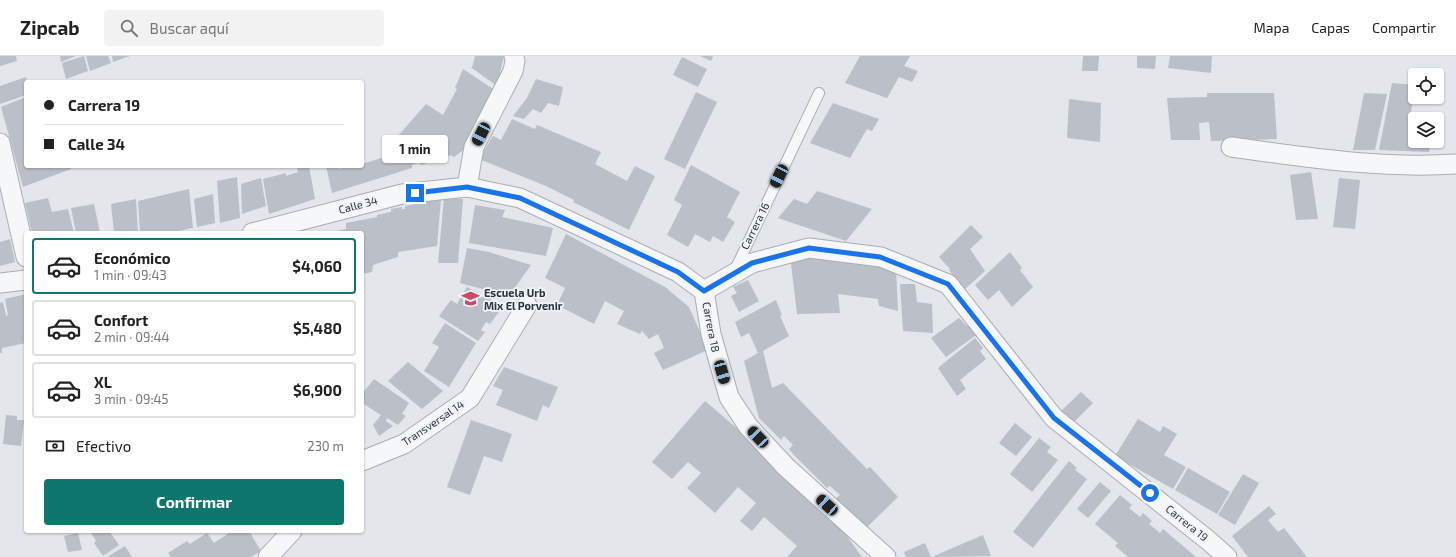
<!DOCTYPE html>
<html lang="es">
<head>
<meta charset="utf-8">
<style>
	body { margin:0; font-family:"Exo 2",sans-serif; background:#f2f2f2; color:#222; height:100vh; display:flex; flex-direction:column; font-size:15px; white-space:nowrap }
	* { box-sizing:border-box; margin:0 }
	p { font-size:13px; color:#767676 }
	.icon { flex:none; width:22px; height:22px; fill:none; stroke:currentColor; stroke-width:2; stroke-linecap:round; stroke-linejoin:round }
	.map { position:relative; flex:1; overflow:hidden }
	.panel { position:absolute; left:24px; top:175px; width:340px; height:302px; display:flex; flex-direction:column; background:#fff; border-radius:4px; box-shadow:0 1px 3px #0004 }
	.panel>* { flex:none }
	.top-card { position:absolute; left:24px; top:24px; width:340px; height:88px; border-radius:4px; box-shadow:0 1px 3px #0004; display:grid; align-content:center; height:88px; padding:0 20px; background:#fff }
	.tools { position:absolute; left:1408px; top:12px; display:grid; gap:8px }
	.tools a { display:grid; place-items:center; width:36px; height:36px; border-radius:4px; background:#fff; box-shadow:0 1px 3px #0004; font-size:20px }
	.end { position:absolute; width:18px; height:18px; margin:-9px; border:5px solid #1a73e8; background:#fff; box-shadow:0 0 0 2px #fff }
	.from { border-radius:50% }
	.bubble { position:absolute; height:28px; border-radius:4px; background:#fff; box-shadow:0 1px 3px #0004; font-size:13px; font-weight:700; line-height:28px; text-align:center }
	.car { position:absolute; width:12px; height:24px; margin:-12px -6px; border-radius:5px; box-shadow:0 0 3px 1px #0007; background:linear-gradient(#222 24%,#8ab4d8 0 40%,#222 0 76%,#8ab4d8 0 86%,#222 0) }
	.top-card b { display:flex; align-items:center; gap:14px; height:38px; font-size:15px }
	.top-card b+b { border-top:1px solid #e0e0e0 }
	.top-card i { width:10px; height:10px; background:#222 }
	ul { padding:7px 0 0; list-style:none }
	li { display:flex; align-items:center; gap:12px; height:56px; margin:0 8px 6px; padding:0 12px; border:2px solid #e0e0e0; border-radius:4px }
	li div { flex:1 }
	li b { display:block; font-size:15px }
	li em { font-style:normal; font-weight:700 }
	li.current { border-color:#0f766e }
	li>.icon { width:36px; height:36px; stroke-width:1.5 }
	.pay { display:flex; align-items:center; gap:10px; height:44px; padding:0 20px; font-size:15px }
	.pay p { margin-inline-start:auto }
	.action { display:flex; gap:8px; margin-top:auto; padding:8px 20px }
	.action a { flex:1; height:46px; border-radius:4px; background:#0f766e; color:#fff; font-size:16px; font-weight:700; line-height:46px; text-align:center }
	header { display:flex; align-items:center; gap:24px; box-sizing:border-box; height:56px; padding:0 20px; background:#fff; border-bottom:1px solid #e0e0e0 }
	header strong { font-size:19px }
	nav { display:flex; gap:22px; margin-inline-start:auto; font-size:14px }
	.search { width:280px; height:36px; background:#f2f2f2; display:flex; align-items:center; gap:10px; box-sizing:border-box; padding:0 14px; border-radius:4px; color:#767676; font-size:15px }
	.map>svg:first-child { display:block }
	.building { fill:#babfc8 }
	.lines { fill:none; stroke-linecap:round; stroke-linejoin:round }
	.lane-casing { stroke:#a8adb5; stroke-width:12 }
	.street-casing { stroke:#a8adb5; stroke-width:21 }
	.lane { stroke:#f5f7f9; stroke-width:10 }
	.street { stroke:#f5f7f9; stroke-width:19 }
	.route { stroke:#1a73e8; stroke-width:5 }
	.labels { text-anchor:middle; stroke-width:3.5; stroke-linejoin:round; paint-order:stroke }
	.street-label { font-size:11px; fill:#2a3443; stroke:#f2f5f8 }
	.poi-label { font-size:11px; font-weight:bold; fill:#2a3443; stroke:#f2f5f8; text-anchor:start }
</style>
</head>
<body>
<header>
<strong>Zipcab</strong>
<div class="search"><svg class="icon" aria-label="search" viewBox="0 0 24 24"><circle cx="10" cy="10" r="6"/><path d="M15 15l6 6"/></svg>Buscar aquí</div>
<nav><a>Mapa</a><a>Capas</a><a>Compartir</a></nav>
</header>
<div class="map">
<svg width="1456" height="501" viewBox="0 0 1456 501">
	<rect width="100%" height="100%" fill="#e3e6eb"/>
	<!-- building -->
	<g class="building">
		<polygon points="0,0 16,0 17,5 0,10"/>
		<polygon points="60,0 76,0 61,6"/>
		<polygon points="84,0 88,15 66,23 62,7"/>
		<polygon points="86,0 108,0 111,7 90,15"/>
		<polygon points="112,0 130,0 113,6"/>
		<polygon points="475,0 504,0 497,30 472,12"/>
		<polygon points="700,0 713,0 711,5"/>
		<polygon points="860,0 910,0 904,10 918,15 912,26 899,21 887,42 845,27"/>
		<polygon points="1083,0 1099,0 1098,15 1082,15"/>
		<polygon points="1137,0 1156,0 1155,13 1137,12"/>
		<polygon points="1170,0 1212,0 1211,17 1168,12"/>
		<polygon points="682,1 707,13 698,31 673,19"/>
		<polygon points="463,13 496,35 465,93 454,101 451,99 421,109 420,106 412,109 412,112 332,137 326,110 339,110 339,113 348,110 362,110 362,108 391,99 392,103 416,97 397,81 426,48 443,59 457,33 455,32"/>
		<polygon points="26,21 27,26 26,39 0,48 0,30"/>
		<polygon points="536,23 563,31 559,50 548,47 541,57 533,53 524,63 513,60 527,42"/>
		<polygon points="1392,27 1415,29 1409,70 1415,71 1415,85 1431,85 1429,96 1379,94"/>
		<polygon points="696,36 717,46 685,113 664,103"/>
		<polygon points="1207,37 1274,37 1277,83 1211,85 1209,66 1199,67 1200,84 1171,84 1167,42 1207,41"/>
		<polygon points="1364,37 1387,38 1375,94 1353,94"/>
		<polygon points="26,41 26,110 70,110 71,113 23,131 1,51"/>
		<polygon points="1069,43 1101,47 1100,86 1067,82"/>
		<polygon points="833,47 879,63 872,75 867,73 850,102 810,87"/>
		<polygon points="512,63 535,73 537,69 601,96 595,108 627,125 635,110 655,120 629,174 573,146 574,144 546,130 479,103 493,80 501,84"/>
		<polygon points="691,109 740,136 727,161 735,166 723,186 713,180 710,186 695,178 688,191 667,179 682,149 674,144"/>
		<polygon points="303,110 309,110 315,143 269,158 263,123 286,117 286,120 298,116 297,112"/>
		<polygon points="1311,116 1318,163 1296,164 1290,119"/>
		<polygon points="237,121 240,162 220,167 217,125"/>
		<polygon points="261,122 266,150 242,158 241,128"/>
		<polygon points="1339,122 1360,124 1355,173 1333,171"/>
		<polygon points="189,133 193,172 168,177 140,177 138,145"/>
		<polygon points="817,135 872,153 846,185 778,162 794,143 807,148"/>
		<polygon points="213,138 215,167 197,171 194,143"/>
		<polygon points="48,142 52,156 68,153 74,177 32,177 25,147"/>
		<polygon points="444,142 463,143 458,207 438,207"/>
		<polygon points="136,143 138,177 114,177 111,148"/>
		<polygon points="441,143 437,190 398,196 398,201 373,209 372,216 362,218 362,177 329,177 346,173 346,167 377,161 377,159 391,156 391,153 402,151 402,153 405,153 405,150"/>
		<polygon points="94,148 100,177 76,177 71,152"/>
		<polygon points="475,149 505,154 502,161 553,172 546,200 469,187"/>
		<polygon points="971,169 983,181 970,193 985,215 964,234 949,214 950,213 939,201"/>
		<polygon points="566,178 665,231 689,251 708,294 663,314 654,297 664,292 658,278 649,283 642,275 640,278 617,268 624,255 605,245 594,268 557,249 565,232 545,222"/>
		<polygon points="10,183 15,206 0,210 0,186"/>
		<polygon points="467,192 489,196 531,209 509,240 460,227"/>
		<polygon points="1010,196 1022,212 1020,214 1033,231 1012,251 999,234 988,244 975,229"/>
		<polygon points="790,199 808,199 896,213 898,255 879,250 878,243 838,238 840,257 797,258"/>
		<polygon points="748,224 759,245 739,256 731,240 737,237 733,231"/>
		<polygon points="900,228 915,228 917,246 932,248 933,277 903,275"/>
		<polygon points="467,231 503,250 490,268 486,266 481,274 485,276 478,285 439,260 451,244 457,248"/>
		<polygon points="26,238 26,287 2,292 2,297 0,297 0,247 3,246 6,260 8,259 5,243"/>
		<polygon points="776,244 782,259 780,260 789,280 763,295 772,332 783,327 867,413 870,411 898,441 864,474 834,444 840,439 830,430 827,432 794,399 789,393 793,389 784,380 781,384 759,362 744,305 758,297 749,277 741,281 735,266"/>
		<polygon points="959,262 967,270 971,267 979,277 946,301 931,282"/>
		<polygon points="445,267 476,287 449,331 424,315 439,291 432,287"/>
		<polygon points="975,282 983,292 980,295 986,303 960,324 966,333 957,340 938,312"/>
		<polygon points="408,306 443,335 422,353 388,325"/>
		<polygon points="504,311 558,331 549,352 543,349 537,365 496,349 503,334 493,330"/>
		<polygon points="374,323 409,347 402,358 406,360 398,369 387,362 386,365 393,370 379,380 373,369 381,359 362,347 362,338"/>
		<polygon points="1081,336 1093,347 1072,368 1060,356"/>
		<polygon points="705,345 739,374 842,473 862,501 787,501 797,490 764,461 752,475 740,465 756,447 738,431 715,457 687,432 701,417 688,406 672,423 652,406"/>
		<polygon points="6,359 17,360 17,364 24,364 21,390 3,388"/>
		<polygon points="1138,363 1160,376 1163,370 1177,378 1164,399 1186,411 1173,433 1115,400"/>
		<polygon points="471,364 512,378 502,406 484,400 470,439 447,431"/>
		<polygon points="1015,367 1032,381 1016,400 999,387"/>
		<polygon points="1039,382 1051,391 1047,396 1058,404 1032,436 1010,418"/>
		<polygon points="1069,405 1077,412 1075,414 1087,423 1033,492 1013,476"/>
		<polygon points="1188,412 1230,436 1217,458 1175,434"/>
		<polygon points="1243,418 1259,427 1235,469 1218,459"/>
		<polygon points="1100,426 1111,435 1088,462 1077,453"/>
		<polygon points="1120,439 1132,449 1129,452 1140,461 1143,457 1152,465 1149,468 1160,477 1163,473 1196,501 1128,501 1115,490 1118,487 1095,468"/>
		<polygon points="1269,450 1276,458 1268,464 1278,476 1284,472 1307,501 1248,501 1232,480"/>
		<polygon points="90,475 109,475 119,489 103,500 94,487 96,485"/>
		<polygon points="232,475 249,475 261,495 251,501 171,501 168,497 187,485 190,488 207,477 214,487"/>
		<polygon points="78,477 82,494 68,496 64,480"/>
		<polygon points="983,479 991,500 932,501 957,490"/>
		<polygon points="925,487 931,501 906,501 904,496"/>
		<polygon points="125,490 132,501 107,501"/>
	</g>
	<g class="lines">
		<defs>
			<polyline id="lane" points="734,216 819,37"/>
			<g id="street">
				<polyline points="0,87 26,201"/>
				<path d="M1231,91C1305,101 1380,113 1456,108"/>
				<polyline points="467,131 474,91 513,15 515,5 514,0"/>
				<polyline points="252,177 402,138 467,131 520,142 678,216 704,235 711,278 729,341 748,370 786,411 886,501"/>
				<polyline points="0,227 26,224"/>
				<polyline points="704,235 752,207 809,192 881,201 948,228 1054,362 1209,485 1227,501"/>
				<polyline points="362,405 404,388 470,342 527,249"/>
				<polyline points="268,501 292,475"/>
			</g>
		</defs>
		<!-- lane casing -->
		<use href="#lane" class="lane-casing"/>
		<!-- street casing -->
		<use href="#street" class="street-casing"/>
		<!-- lane -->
		<use href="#lane" class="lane"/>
		<!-- street -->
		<use href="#street" class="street"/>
	</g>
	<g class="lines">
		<!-- route -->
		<polyline class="route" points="415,137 467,131 520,142 678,216 704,235 752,207 809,192 880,201 948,228 1054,362 1150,437"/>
	</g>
	<!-- icons -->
	<defs>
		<symbol id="school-bare" viewBox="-9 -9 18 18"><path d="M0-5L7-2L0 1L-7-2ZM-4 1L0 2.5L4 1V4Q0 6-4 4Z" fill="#ce4a62" stroke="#f2f5f8" stroke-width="2.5" paint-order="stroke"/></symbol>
	</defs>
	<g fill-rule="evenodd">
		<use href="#school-bare" x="458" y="230" width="25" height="25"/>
	</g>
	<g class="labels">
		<!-- street labels -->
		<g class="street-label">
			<text transform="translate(358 149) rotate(-15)" y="4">Calle 34</text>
			<text transform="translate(755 170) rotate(-64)" y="4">Carrera 16</text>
			<text transform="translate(711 271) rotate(79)" y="4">Carrera 18</text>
			<text transform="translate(433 367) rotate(-34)" y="4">Transversal 14</text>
			<text transform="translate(1187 467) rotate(39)" y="4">Carrera 19</text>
		</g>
		<!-- poi labels -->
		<g class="poi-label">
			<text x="484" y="241">Escuela Urb<tspan x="484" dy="13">Mix El Porvenir</tspan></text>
		</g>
	</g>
</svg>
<div class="tools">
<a><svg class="icon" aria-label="locate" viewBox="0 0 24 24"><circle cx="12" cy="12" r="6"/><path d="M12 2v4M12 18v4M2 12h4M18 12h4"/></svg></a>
<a><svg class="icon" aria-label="layers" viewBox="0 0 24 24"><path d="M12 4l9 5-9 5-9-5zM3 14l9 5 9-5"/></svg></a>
</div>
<i class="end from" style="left:1150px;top:437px"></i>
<i class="end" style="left:415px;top:137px"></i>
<div class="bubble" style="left:382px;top:79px;width:66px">1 min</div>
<i class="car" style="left:481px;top:78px;rotate:207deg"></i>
<i class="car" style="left:779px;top:120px;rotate:206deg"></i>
<i class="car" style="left:722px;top:316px;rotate:164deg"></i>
<i class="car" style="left:758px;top:381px;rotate:317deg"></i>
<i class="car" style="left:827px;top:449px;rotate:312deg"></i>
<div class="top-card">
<b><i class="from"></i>Carrera 19</b>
<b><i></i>Calle 34</b>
</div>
<section class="panel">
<ul>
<li class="current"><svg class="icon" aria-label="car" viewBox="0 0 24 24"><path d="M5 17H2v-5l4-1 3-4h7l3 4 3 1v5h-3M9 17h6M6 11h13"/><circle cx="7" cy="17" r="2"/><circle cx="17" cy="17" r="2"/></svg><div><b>Económico</b><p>1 min · 09:43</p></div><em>$4,060</em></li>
<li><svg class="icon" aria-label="car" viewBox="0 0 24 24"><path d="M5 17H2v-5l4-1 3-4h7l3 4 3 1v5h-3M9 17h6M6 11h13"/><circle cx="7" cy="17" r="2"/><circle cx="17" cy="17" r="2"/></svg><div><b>Confort</b><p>2 min · 09:44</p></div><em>$5,480</em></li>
<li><svg class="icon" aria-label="car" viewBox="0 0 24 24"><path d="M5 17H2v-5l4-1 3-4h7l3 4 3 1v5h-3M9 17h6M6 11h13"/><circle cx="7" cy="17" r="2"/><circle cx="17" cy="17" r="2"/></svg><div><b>XL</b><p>3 min · 09:45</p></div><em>$6,900</em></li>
</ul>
<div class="pay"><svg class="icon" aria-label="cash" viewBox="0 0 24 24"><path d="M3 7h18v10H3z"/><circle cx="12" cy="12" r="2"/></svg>Efectivo<p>230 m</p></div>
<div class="action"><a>Confirmar</a></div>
</section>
</div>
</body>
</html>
